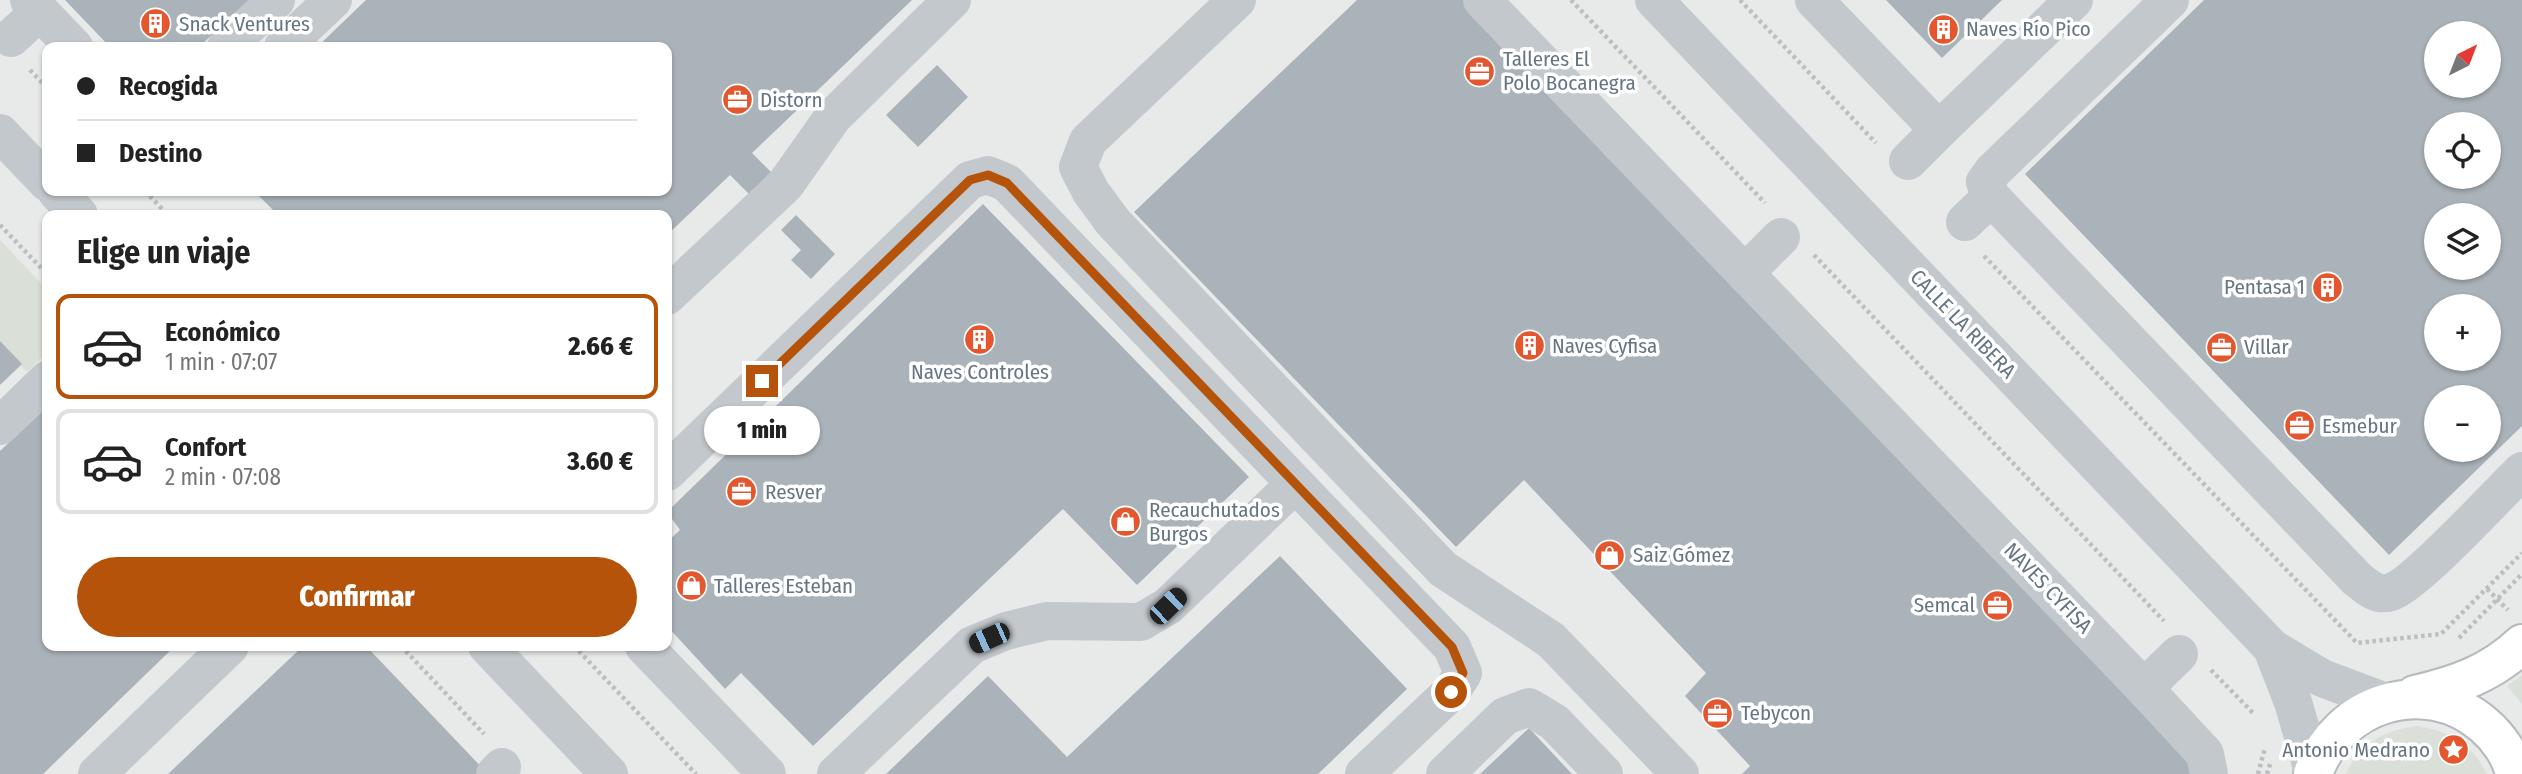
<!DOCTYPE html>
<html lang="es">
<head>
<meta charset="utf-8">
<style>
	body { margin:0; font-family:"Fira Sans Condensed",sans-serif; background:#f2f2f2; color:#222; height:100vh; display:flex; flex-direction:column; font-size:26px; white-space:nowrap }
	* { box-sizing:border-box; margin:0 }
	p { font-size:23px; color:#767676 }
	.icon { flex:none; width:38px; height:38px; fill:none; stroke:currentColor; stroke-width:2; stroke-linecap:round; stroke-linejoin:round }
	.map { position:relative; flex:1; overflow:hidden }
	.drawer { position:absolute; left:42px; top:210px; width:630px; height:441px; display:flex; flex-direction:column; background:#fff; border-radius:14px; box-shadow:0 2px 5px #0004 }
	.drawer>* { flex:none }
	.hud { position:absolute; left:42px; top:42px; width:630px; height:154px; border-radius:14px; box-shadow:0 2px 5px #0004; display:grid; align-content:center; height:154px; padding:0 35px; background:#fff }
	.needle { width:46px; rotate:42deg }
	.fabs { position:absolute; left:2424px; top:21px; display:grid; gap:14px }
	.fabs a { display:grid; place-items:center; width:77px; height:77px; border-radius:50%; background:#fff; box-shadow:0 2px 5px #0004; font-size:35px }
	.end { position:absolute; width:32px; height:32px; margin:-16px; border:9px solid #b45309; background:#fff; box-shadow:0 0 0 4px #fff }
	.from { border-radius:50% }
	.bubble { position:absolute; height:49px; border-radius:24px; background:#fff; box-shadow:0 2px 5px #0004; font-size:23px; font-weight:800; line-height:49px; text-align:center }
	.car { position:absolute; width:21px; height:42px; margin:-21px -10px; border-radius:9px; box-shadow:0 0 5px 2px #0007; background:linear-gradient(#222 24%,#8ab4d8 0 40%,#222 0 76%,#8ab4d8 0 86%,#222 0) }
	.hud b { display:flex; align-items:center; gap:24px; height:66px; font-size:26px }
	.hud b+b { border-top:2px solid #e0e0e0 }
	.hud i { width:18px; height:18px; background:#222 }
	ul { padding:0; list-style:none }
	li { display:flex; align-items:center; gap:21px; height:105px; margin:0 14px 10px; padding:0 21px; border:4px solid #e0e0e0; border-radius:14px }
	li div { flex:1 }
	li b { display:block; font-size:26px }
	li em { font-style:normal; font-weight:800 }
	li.on { border-color:#b45309 }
	li>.icon { width:63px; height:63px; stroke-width:1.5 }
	h2 { padding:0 35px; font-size:32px; line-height:84px }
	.primary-button { display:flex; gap:14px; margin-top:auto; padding:14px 35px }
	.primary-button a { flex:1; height:80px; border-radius:42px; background:#b45309; color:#fff; font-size:28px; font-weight:800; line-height:80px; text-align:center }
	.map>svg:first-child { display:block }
	.built { fill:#e8e9e9; fill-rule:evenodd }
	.green { fill:#dadfd7 }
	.building { fill:#aab3b9; fill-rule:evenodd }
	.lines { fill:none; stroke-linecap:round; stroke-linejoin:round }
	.major-casing { stroke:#b5babe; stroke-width:42 }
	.path { stroke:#bbbfc2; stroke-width:4.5; stroke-dasharray:3.5 3.5; stroke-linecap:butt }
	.minor { stroke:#c3c8cc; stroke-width:38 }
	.major { stroke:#fff; stroke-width:38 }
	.route { stroke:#b45309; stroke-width:9 }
	.labels { text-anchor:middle; stroke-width:7; stroke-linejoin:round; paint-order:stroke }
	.poi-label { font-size:21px; fill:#657683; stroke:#fff; text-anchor:start }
	.street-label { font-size:21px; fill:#657683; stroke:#fff }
</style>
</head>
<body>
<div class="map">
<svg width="2522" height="774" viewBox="0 0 2522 774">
	<rect width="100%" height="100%" fill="#fafaf8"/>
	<!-- built -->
	<path class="built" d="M0,0H2522V774H0ZM2436,33H2488V86H2436ZM47,47H667V191H47ZM2436,124H2488V177H2436ZM47,215H667V646H47ZM2436,215H2488V268H2436ZM2436,306H2488V359H2436ZM2436,397H2488V450H2436Z"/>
	<!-- green -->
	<g class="green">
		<polygon points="0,240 47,290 47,352 27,372 0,341"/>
		<polygon points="2522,675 2522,704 2507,686"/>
		<path d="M2417,726C2449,731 2472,744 2487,774H2346C2359,743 2386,730 2417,726Z"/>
	</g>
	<!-- building -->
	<g class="building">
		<polygon points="65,0 249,0 199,47 110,47"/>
		<polygon points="366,0 912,0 752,153 771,172 749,194 730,175 667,235 667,215 278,215 254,191 667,191 667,47 317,47"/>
		<polygon points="1357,0 1466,0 2199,768 2192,774 1742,774 1750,766 1685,696 1706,673 1524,480 1456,547 1134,212"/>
		<polygon points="1886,0 2002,0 1942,58"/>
		<path d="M2204,0H2522V426L2389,555L2025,174ZM2436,33H2488V86H2436ZM2436,124H2488V177H2436ZM2436,215H2488V268H2436ZM2436,306H2488V359H2436ZM2436,397H2488V450H2436Z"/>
		<polygon points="937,65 968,97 918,147 886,115"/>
		<polygon points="983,204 1249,477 1137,585 1063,509 813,746 741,673 725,689 667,626 667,542 680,530 667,512"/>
		<polygon points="796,215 835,254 811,279 791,260 801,250 781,230"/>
		<polygon points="0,341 22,364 0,385"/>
		<polygon points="47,407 47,646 175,646 43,774 0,774 0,451"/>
		<polygon points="1280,556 1407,689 1318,774 886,774 988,676 1067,757"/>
		<polygon points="303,646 366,646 488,774 168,774"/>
		<polygon points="1529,728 1572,774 1480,774"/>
	</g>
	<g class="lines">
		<defs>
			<g id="major">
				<path d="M2415,695C2457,685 2490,674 2522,644"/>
				<path d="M2313,774C2337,703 2425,674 2484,725C2498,737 2511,755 2515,774"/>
			</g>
		</defs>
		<!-- major casing -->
		<use href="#major" class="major-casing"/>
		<!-- path -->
		<g class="path">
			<polyline points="1571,0 1765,203"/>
			<polyline points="1740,0 1876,143"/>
			<polyline points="30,70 47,88"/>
			<polyline points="145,191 168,215"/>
			<polyline points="0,225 47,274"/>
			<polyline points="1814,255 2164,621"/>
			<polyline points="1984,256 2357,643 2441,634 2522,553"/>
			<polyline points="2487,589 2508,610"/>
			<polyline points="2459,638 2522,574"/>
			<polyline points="401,646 484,734"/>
			<polyline points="574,646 696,774"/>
			<polyline points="2211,670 2254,714"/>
			<polyline points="2258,774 2265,748"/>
			<polyline points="2267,774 2270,764"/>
		</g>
		<!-- minor -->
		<g class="minor">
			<polyline points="29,0 74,47"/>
			<polyline points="1237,0 1088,141 1078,167 1091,192 1113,222 1443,569 1551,640 1680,774"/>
			<polyline points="1482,0 2144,688 2179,654"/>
			<polyline points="1654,0 2272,648 2322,678 2386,702"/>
			<polyline points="1814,0 1939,130 2074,0"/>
			<path d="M2170,0L1993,171L1985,182L1991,197L2357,579C2367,587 2377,597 2391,592C2415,585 2499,493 2522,471"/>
			<polyline points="11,38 40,11"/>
			<polyline points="226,47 276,0"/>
			<polyline points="283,47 333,0"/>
			<polyline points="0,133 47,182"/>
			<polyline points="1908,161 1939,130"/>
			<polyline points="56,191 79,215"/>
			<polyline points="1965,222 1991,197"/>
			<polyline points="1745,273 1781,237"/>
			<polyline points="667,296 785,185 833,117 952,0"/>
			<polyline points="0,426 47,380"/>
			<polyline points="667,472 970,180 988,175 1007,183 1452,647 1463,673 1451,692 1364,774"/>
			<polyline points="487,646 609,774"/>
			<polyline points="644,646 767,774"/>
			<polyline points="2272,648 2293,702 2313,771"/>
			<polyline points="2144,688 2205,754 2209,774"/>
			<polyline points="97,774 230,646"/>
			<polyline points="495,774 502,767"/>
			<polyline points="836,774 972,645 1006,631 1047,621 1141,622 1168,606 1295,484"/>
			<polyline points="1445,774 1505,716 1529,707 1554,722 1604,774"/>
		</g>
		<!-- major -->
		<use href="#major" class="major"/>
	</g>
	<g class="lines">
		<!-- route -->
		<polyline class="route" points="762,381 970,180 988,175 1007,183 1452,647 1463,673 1451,692"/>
	</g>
	<!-- icons -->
	<defs>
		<symbol id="building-disc" viewBox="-11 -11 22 22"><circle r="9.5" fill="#e4572e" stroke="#fff"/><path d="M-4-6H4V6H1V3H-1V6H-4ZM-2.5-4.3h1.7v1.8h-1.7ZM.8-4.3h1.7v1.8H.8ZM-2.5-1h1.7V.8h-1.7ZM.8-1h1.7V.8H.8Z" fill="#fff"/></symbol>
		<symbol id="office-disc" viewBox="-11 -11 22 22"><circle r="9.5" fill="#e4572e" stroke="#fff"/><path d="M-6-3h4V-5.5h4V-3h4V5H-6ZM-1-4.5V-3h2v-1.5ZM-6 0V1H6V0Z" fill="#fff"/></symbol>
		<symbol id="shop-disc" viewBox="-11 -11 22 22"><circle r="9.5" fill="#e4572e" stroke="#fff"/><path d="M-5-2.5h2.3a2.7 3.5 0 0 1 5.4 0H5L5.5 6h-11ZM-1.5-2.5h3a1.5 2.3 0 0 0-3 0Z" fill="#fff"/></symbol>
		<symbol id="sight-disc" viewBox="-11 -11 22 22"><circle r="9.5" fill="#e4572e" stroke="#fff"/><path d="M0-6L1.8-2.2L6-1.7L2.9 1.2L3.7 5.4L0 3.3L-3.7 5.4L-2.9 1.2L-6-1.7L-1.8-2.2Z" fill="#fff"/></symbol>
	</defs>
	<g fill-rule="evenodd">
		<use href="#building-disc" x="138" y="6" width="35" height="35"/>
		<use href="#building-disc" x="1926" y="12" width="35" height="35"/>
		<use href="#office-disc" x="1462" y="54" width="35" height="35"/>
		<use href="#office-disc" x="720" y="82" width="35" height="35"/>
		<use href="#building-disc" x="2310" y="270" width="35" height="35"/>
		<use href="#building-disc" x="962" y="322" width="35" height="35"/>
		<use href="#building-disc" x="1512" y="328" width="35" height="35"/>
		<use href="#office-disc" x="2204" y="330" width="35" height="35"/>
		<use href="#office-disc" x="2282" y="408" width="35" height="35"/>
		<use href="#office-disc" x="724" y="474" width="35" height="35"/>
		<use href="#shop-disc" x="1108" y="504" width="35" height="35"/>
		<use href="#shop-disc" x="1592" y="538" width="35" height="35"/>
		<use href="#shop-disc" x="674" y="568" width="35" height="35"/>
		<use href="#office-disc" x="1980" y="588" width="35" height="35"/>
		<use href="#office-disc" x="1700" y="696" width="35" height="35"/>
		<use href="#sight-disc" x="2436" y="732" width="35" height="35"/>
	</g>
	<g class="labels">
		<!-- poi labels -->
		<g class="poi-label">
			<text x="179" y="31">Snack Ventures</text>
			<text x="1966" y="36">Naves Río Pico</text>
			<text x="1503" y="66">Talleres El<tspan x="1503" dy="24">Polo Bocanegra</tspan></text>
			<text x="760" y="107">Distorn</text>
			<text x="2305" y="294" text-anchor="end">Pentasa 1</text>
			<text x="1552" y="353">Naves Cyfisa</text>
			<text x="2244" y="354">Villar</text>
			<text x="980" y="379" text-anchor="middle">Naves Controles</text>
			<text x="2322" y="433">Esmebur</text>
			<text x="765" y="499">Resver</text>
			<text x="1149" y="517">Recauchutados<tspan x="1149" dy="24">Burgos</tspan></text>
			<text x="1633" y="562">Saiz Gómez</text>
			<text x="714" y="593">Talleres Esteban</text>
			<text x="1975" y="612" text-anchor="end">Semcal</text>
			<text x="1741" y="720">Tebycon</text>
			<text x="2430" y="757" text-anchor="end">Antonio Medrano</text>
		</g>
		<!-- street labels -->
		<g class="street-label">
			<text transform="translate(1963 324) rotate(46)" y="7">CALLE LA RIBERA</text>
			<text transform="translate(2048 588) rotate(46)" y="7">NAVES CYFISA</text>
		</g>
	</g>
</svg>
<div class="fabs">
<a><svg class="needle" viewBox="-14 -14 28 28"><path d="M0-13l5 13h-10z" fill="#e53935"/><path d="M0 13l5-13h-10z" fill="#767676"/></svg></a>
<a><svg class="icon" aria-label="locate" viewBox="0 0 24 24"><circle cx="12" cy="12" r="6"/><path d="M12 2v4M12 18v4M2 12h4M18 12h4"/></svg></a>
<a><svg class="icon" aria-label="layers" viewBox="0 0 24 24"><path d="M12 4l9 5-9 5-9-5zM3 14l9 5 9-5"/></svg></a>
<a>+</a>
<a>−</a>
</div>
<i class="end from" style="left:1451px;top:692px"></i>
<i class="end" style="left:762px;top:381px"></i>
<div class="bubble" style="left:704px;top:406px;width:116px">1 min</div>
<i class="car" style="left:1168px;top:606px;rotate:46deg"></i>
<i class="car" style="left:989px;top:638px;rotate:246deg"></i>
<div class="hud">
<b><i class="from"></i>Recogida</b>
<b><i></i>Destino</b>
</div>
<section class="drawer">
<h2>Elige un viaje</h2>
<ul>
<li class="on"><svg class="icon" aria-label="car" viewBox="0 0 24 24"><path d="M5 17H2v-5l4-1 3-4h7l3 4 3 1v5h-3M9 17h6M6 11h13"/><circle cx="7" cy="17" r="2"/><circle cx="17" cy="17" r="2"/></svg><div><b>Económico</b><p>1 min · 07:07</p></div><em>2.66 €</em></li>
<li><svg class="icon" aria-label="car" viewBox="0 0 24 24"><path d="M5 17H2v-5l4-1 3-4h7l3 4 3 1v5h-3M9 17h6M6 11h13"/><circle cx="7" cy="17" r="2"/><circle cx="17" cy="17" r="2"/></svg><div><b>Confort</b><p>2 min · 07:08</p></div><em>3.60 €</em></li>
</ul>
<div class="primary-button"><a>Confirmar</a></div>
</section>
</div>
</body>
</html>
